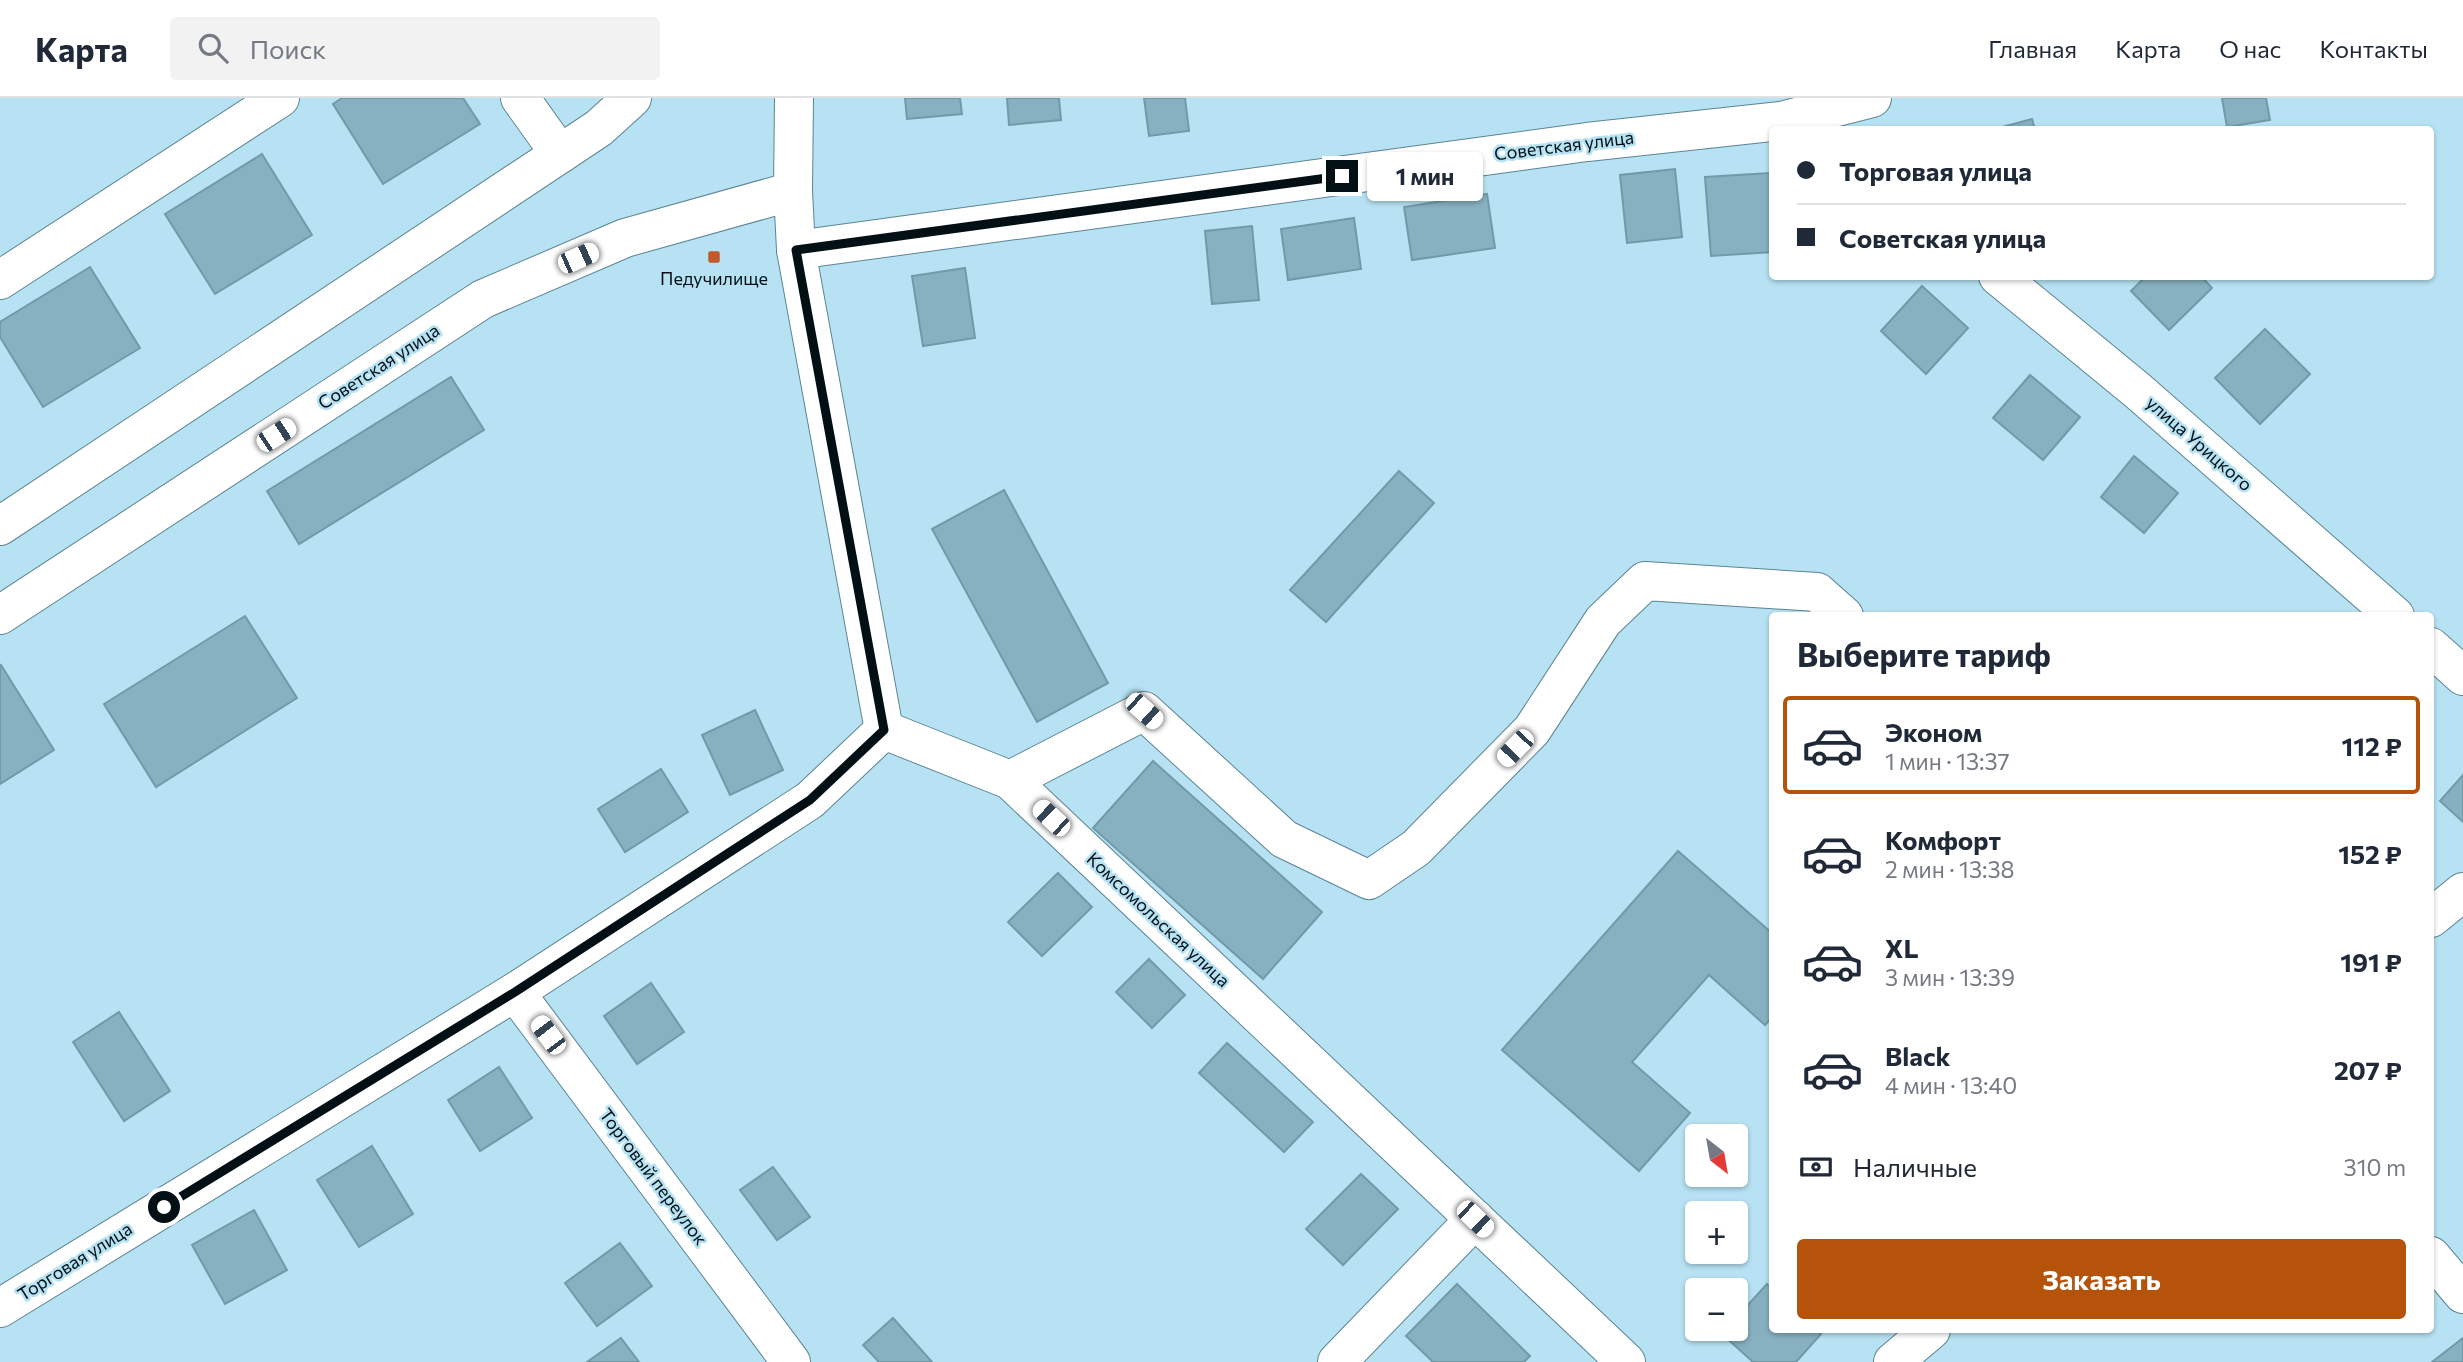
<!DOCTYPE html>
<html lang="ru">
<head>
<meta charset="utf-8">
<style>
	body { margin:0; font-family:Commissioner,sans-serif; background:#f2f2f3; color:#1f2937; height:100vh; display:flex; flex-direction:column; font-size:26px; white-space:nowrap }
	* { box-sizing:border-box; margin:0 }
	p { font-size:23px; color:#747a83 }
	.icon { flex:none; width:38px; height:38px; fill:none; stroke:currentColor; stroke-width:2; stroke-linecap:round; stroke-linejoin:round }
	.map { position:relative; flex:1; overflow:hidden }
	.details { position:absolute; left:1769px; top:514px; width:665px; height:721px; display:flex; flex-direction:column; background:#fff; border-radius:7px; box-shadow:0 2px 5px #0004 }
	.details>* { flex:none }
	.hud { position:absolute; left:1769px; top:28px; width:665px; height:154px; border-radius:7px; box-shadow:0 2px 5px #0004; display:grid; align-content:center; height:154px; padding:0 28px; background:#fff }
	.needle { width:46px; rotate:149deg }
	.controls { position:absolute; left:1685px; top:1026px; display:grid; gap:14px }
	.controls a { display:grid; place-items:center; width:63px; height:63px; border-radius:7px; background:#fff; box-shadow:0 2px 5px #0004; font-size:35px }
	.end { position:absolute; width:32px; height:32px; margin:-16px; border:9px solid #021016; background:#fff; box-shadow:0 0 0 4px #fff }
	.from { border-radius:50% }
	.bubble { position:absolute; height:49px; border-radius:7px; background:#fff; box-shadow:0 2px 5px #0004; font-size:23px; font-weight:700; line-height:49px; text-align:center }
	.car { position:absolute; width:21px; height:42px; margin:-21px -10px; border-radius:9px; box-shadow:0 0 5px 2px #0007; background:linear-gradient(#fff 24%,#345 0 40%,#fff 0 76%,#345 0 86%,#fff 0) }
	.hud b { display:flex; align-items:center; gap:24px; height:66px; font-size:26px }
	.hud b+b { border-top:2px solid #e0e1e3 }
	.hud i { width:18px; height:18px; background:#1f2937 }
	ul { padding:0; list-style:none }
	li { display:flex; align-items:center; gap:21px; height:98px; margin:0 14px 10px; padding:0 14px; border:4px solid transparent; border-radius:7px }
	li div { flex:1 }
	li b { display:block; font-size:26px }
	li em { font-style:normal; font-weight:700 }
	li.on { border-color:#b45309 }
	li>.icon { width:63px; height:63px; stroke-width:1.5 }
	h2 { padding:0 28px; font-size:32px; line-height:84px }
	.pay { display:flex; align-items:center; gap:18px; height:77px; padding:0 28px; font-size:26px }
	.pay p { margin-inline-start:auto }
	.action { display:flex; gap:14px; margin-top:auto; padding:14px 28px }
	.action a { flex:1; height:80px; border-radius:7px; background:#b45309; color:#fff; font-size:28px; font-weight:700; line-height:80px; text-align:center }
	header { display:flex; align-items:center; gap:42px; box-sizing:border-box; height:98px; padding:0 35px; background:#fff; border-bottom:2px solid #e0e1e3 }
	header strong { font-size:33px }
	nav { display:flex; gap:38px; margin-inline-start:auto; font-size:24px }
	.search { width:490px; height:63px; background:#f2f2f3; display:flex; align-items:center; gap:18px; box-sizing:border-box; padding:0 24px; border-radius:7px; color:#747a83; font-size:26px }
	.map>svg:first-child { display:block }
	.building { fill:#87b0c0; stroke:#719aa9; stroke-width:2 }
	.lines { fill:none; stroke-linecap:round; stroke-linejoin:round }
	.minor-casing { stroke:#5c8493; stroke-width:40 }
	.minor { stroke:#fff; stroke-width:38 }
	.route { stroke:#021016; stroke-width:9 }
	.poi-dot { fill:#c05a2c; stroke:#b7e2f3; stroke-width:2.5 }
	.labels { text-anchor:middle; stroke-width:5; stroke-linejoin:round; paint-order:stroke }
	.street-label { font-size:18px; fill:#021016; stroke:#b7e2f3 }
	.poi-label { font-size:18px; fill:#021016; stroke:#b7e2f3 }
</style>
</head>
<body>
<header>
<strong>Карта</strong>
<div class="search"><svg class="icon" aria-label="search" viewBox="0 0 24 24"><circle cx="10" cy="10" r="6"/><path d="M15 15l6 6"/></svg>Поиск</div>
<nav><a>Главная</a><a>Карта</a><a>О нас</a><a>Контакты</a></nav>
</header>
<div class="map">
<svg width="2463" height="1264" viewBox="0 0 2463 1264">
	<rect width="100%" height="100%" fill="#b7e2f3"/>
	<!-- building -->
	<g class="building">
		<polygon points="342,0 463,0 480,26 383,86 333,6"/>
		<polygon points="905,0 960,0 962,16 907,21"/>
		<polygon points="1007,0 1059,0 1061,22 1009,27"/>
		<polygon points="1144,0 1185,0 1189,33 1149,38"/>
		<polygon points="2222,0 2266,0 2270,22 2227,29"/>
		<polygon points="2032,21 2035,32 1991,32"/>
		<polygon points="262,56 312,137 215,196 165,116"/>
		<polygon points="1675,71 1682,139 1627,145 1620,77"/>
		<polygon points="1770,75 1773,154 1711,158 1705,79"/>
		<polygon points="1487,96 1495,150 1412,162 1404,109"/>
		<polygon points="1354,120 1361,171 1288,182 1281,131"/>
		<polygon points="1252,128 1259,202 1212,206 1205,133"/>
		<polygon points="90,169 140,250 43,309 0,239 0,224"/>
		<polygon points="965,170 975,240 923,248 912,178"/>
		<polygon points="2146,178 2201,178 2212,190 2169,232 2131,193"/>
		<polygon points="1922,188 1968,230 1926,276 1881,233"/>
		<polygon points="2265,231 2310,276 2260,326 2215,280"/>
		<polygon points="2030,277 2080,319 2043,362 1993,320"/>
		<polygon points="451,279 484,332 299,446 267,393"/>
		<polygon points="2134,358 2178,395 2144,435 2101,399"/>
		<polygon points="1399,373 1434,405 1326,524 1290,492"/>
		<polygon points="1004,392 1108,585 1037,624 932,431"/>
		<polygon points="245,518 297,600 156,689 104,606"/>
		<polygon points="1,567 54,652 0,686 0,568"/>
		<polygon points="755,612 783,672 730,697 702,637"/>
		<polygon points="1153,663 1322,814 1263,881 1093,730"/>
		<polygon points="661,671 688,714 625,754 598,711"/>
		<polygon points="2463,677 2463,724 2440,703"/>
		<polygon points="1678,753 1773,836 1773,918 1765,927 1709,877 1632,964 1690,1015 1639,1073 1502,952"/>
		<polygon points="1058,775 1092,809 1042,858 1008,824"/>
		<polygon points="1149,861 1185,897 1152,930 1116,894"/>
		<polygon points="651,885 684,934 637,966 604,918"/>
		<polygon points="119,914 170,993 124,1023 73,944"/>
		<polygon points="1227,945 1313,1024 1284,1054 1199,975"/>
		<polygon points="499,969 532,1020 480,1053 448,1002"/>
		<polygon points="372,1048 413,1116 359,1149 317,1082"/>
		<polygon points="773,1069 810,1119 777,1142 740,1092"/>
		<polygon points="1361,1076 1398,1111 1343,1167 1306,1131"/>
		<polygon points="254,1112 287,1172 225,1206 192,1147"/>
		<polygon points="620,1145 652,1188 597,1228 565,1185"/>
		<polygon points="1457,1186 1530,1258 1524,1264 1433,1264 1406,1238"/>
		<polygon points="1767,1186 1773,1192 1773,1232 1817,1232 1821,1236 1796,1264 1753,1264 1722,1236 1727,1230 1736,1230 1736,1220"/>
		<polygon points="893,1220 932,1264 879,1264 863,1247"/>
		<polygon points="621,1240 639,1264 587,1264"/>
		<polygon points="2463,1240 2463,1264 2432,1264"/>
	</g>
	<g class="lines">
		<defs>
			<g id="minor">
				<polyline points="520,0 560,56"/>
				<polyline points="794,0 793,93 796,152 884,632 1010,682 1626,1264"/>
				<polyline points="796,152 1587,44 1781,23 1872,0"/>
				<polyline points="1998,178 2138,293 2395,518"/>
				<polyline points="0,182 280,0"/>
				<polyline points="0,428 599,30 632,0"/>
				<polyline points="0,517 483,201 625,140 793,93"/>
				<polyline points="2431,549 2463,578"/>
				<polyline points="1010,682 1144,613 1284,741 1369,782 1416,750 1532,632 1603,523 1645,483 1817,494 1844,518"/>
				<polyline points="2431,820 2463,794"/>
				<polyline points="515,894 791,1264"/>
				<polyline points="2431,1158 2463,1196"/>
				<polyline points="0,1210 515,894 810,702 884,632"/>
				<polyline points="1337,1264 1475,1121"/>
				<polyline points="1893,1264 1931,1232"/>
			</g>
		</defs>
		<!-- minor casing -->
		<use href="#minor" class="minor-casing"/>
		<!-- minor -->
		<use href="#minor" class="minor"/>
	</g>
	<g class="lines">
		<!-- route -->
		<polyline class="route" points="164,1109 515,894 810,702 884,632 796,152 1342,78"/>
	</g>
	<!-- markers -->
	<rect class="poi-dot" x="707" y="152" width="14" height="14" rx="3.5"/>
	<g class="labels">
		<!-- street labels -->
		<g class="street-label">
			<text transform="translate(1564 48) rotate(-7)" y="6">Советская улица</text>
			<text transform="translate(379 269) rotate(-33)" y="6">Советская улица</text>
			<text transform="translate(2199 346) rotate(41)" y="6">улица Урицкого</text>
			<text transform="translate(1158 822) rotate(43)" y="6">Комсомольская улица</text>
			<text transform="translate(653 1079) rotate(53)" y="6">Торговый переулок</text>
			<text transform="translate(75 1164) rotate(-32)" y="6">Торговая улица</text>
		</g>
		<!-- poi labels -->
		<g class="poi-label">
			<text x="714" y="187">Педучилище</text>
		</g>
	</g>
</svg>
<div class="controls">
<a><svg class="needle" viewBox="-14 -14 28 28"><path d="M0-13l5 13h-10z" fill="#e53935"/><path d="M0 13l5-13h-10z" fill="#747a83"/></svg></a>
<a>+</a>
<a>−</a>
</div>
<i class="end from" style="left:164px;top:1109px"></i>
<i class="end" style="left:1342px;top:78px"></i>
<div class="bubble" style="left:1367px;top:54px;width:116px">1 мин</div>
<i class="car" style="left:578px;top:160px;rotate:66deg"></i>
<i class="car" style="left:276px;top:337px;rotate:57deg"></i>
<i class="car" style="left:1144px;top:613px;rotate:132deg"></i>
<i class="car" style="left:1515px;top:650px;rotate:224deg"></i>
<i class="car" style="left:1051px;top:720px;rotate:313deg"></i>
<i class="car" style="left:548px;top:937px;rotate:323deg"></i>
<i class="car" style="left:1475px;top:1121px;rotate:134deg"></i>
<div class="hud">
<b><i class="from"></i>Торговая улица</b>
<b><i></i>Советская улица</b>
</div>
<section class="details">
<h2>Выберите тариф</h2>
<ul>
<li class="on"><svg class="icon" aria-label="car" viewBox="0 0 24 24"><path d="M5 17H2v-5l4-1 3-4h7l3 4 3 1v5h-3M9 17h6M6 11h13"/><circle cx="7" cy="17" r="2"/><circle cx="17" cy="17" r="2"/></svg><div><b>Эконом</b><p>1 мин · 13:37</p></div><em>112 ₽</em></li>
<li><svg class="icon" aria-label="car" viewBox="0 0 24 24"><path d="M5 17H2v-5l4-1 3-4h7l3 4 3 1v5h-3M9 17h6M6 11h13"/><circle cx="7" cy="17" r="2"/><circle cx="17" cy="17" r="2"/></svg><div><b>Комфорт</b><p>2 мин · 13:38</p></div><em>152 ₽</em></li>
<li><svg class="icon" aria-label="car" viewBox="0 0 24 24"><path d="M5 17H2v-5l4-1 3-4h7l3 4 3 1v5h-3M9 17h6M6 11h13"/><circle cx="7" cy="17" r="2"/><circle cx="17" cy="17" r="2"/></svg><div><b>XL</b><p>3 мин · 13:39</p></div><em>191 ₽</em></li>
<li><svg class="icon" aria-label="car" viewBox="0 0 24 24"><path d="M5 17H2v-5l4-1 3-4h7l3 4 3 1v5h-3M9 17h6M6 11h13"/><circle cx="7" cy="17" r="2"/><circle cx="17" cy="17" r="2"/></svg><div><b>Black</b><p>4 мин · 13:40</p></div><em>207 ₽</em></li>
</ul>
<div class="pay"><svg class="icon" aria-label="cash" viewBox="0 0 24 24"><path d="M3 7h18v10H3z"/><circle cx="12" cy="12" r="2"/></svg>Наличные<p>310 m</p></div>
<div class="action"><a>Заказать</a></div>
</section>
</div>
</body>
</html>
